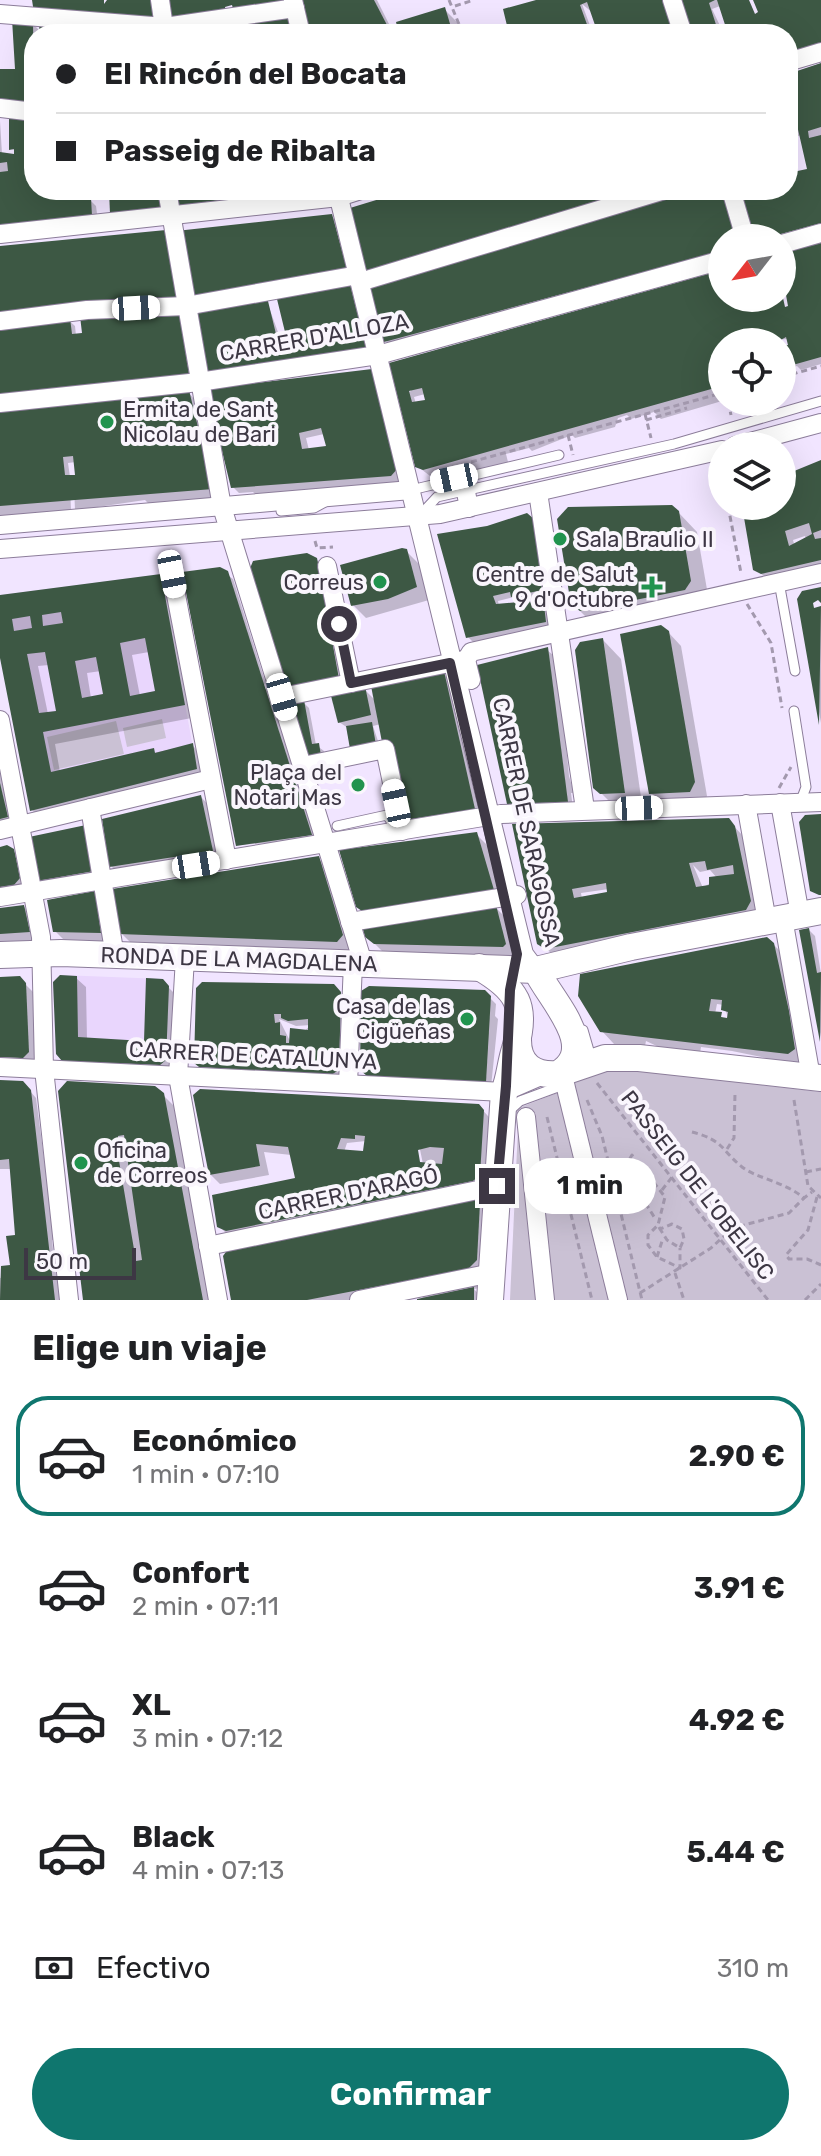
<!DOCTYPE html>
<html lang="es">
<head>
<meta charset="utf-8">
<style>
	body { margin:0; font-family:Rubik,sans-serif; background:#f6f6f6; color:#202124; height:100vh; display:flex; flex-direction:column; font-size:30px; white-space:nowrap }
	* { box-sizing:border-box; margin:0 }
	p { font-size:26px; color:#757577 }
	.icon { flex:none; width:44px; height:44px; fill:none; stroke:currentColor; stroke-width:2; stroke-linecap:round; stroke-linejoin:round }
	.map { position:relative; height:1300px; overflow:hidden }
	.sheet { display:flex; flex-direction:column; background:#fff; flex:1 }
	.sheet>* { flex:none }
	.top-card { position:absolute; left:24px; top:24px; width:774px; height:176px; border-radius:32px; box-shadow:0 8px 32px #0002; display:grid; align-content:center; height:176px; padding:0 32px; background:#fff }
	.needle { width:52px; rotate:239deg }
	.fabs { position:absolute; left:708px; top:224px; display:grid; gap:16px }
	.fabs a { display:grid; place-items:center; width:88px; height:88px; border-radius:50%; background:#fff; box-shadow:0 8px 32px #0002; font-size:40px }
	.scale { position:absolute; left:24px; bottom:20px; width:112px; box-sizing:border-box; padding-left:8px; border:4px solid #3d3744; border-top:0; font-size:22px; line-height:28px; white-space:nowrap; color:#3d3744; -webkit-text-stroke:6px #faf6fd; paint-order:stroke }
	.end { position:absolute; width:36px; height:36px; margin:-18px; border:10px solid #3d3744; background:#fff; box-shadow:0 0 0 4px #fff }
	.from { border-radius:50% }
	.bubble { position:absolute; height:56px; border-radius:28px; background:#fff; box-shadow:0 8px 32px #0002; font-size:26px; font-weight:700; line-height:56px; text-align:center }
	.car { position:absolute; width:24px; height:48px; margin:-24px -12px; border-radius:10px; box-shadow:0 0 6px 2px #0007; background:linear-gradient(#fff 24%,#345 0 40%,#fff 0 76%,#345 0 86%,#fff 0) }
	.top-card b { display:flex; align-items:center; gap:28px; height:76px; font-size:30px }
	.top-card b+b { border-top:2px solid #e0e0e0 }
	.top-card i { width:20px; height:20px; background:#202124 }
	ul { padding:0; list-style:none }
	li { display:flex; align-items:center; gap:24px; height:120px; margin:0 16px 12px; padding:0 16px; border:4px solid transparent; border-radius:32px }
	li div { flex:1 }
	li b { display:block; font-size:30px }
	li em { font-style:normal; font-weight:700 }
	li.on { border-color:#0f766e }
	li>.icon { width:72px; height:72px; stroke-width:1.5 }
	h2 { padding:0 32px; font-size:36px; line-height:96px }
	.pay { display:flex; align-items:center; gap:20px; height:88px; padding:0 32px; font-size:30px }
	.pay p { margin-inline-start:auto }
	.button { display:flex; gap:16px; margin-top:auto; padding:16px 32px }
	.button a { flex:1; height:92px; border-radius:48px; background:#0f766e; color:#fff; font-size:32px; font-weight:700; line-height:92px; text-align:center }
	.map>svg:first-child { display:block }
	.built { fill:#e9d6fd }
	.green { fill:#cac1d4 }
	.shadow { fill:#0003; fill-rule:evenodd }
	.building { fill:#3d5844; fill-rule:evenodd }
	.lines { fill:none; stroke-linecap:round; stroke-linejoin:round }
	.lane-casing { stroke:#8c7d9a; stroke-width:11 }
	.street-casing { stroke:#8c7d9a; stroke-width:20 }
	.secondary-casing { stroke:#8c7d9a; stroke-width:28 }
	.path { stroke:#a399ae; stroke-width:3; stroke-dasharray:6 4; stroke-linecap:butt }
	.lane { stroke:#fff; stroke-width:9 }
	.street { stroke:#fff; stroke-width:18 }
	.secondary { stroke:#fff; stroke-width:26 }
	.route { stroke:#3d3744; stroke-width:10 }
	.poi-dot { fill:#21934e; stroke:#faf6fd; stroke-width:3 }
	.labels { text-anchor:middle; stroke-width:8; stroke-linejoin:round; paint-order:stroke }
	.street-label { font-size:22px; fill:#3d3744; stroke:#faf6fd }
	.poi-label { font-size:22px; fill:#3d3744; stroke:#faf6fd; text-anchor:end }
</style>
</head>
<body>
<div class="map">
<svg width="821" height="1300" viewBox="0 0 821 1300">
	<rect width="100%" height="100%" fill="#f1e5ff"/>
	<!-- built -->
	<g class="built">
		<polygon points="161,574 197,769 30,811 0,595"/>
		<polygon points="60,975 163,979 169,986 166,1060 160,1065 62,1061 56,1054 53,982"/>
	</g>
	<!-- green -->
	<g class="green">
		<polygon points="162,719 166,738 127,747 123,728"/>
		<polygon points="116,721 124,754 54,770 47,737"/>
		<polygon points="603,1066 821,1092 821,1300 510,1300 518,1128 516,1109 557,1093"/>
	</g>
	<!-- shadow -->
	<g class="shadow">
		<polygon points="301,0 377,0 394,34 310,34"/>
		<path d="M539,0H669L646,34H611L625,29L623,25L603,34H511ZM582,4L593,13L598,29L592,31Z"/>
		<polygon points="680,0 747,0 753,16 760,14 756,0 821,0 821,50 788,34 730,34 723,5 712,9 724,34 690,34"/>
		<polygon points="444,9 457,22 461,34 402,34"/>
		<polygon points="32,23 42,33 156,34 34,34 34,111 0,70 17,70"/>
		<polygon points="821,66 821,234 753,238 788,190 788,181 810,173 801,135 788,140 788,76"/>
		<polygon points="11,118 34,190 95,190 95,197 87,197 96,206 98,221 0,235 0,121 2,154 16,156 18,151 11,149"/>
		<polygon points="174,190 338,190 205,212 176,205"/>
		<polygon points="415,190 728,190 722,258 392,347 386,341"/>
		<path d="M331,216L341,225L358,291L367,350L206,378L200,372ZM278,297L287,333L279,335L266,299Z"/>
		<path d="M821,244V364L801,370L797,366L787,369L788,373L782,375V348L792,352L789,339L722,342V401L661,419L654,412L631,419L627,415L618,418L615,427L575,438L572,435L532,451L529,448L506,454L508,462L478,471L474,468L434,479L417,466L392,364L722,272V298H733L734,308L743,306L742,298H781L783,309L790,307L788,293H782V255ZM409,383L411,391L400,395ZM425,394L430,407L416,404L414,397Z"/>
		<path d="M0,249L184,319L194,379L103,390ZM81,316L84,335L76,336L75,326L66,318Z"/>
		<path d="M189,393L194,399L209,461L224,501L152,507L145,500L84,509L85,512L0,519V414ZM76,462L77,476L70,477L68,463ZM70,486H74L75,510H71Z"/>
		<path d="M380,396L409,481L259,498L253,492L239,493L233,487L223,446ZM324,434L330,448L309,450L306,438Z"/>
		<path d="M821,462V570L768,579L755,569L745,506H782V478ZM805,536L806,539L794,544L793,540Z"/>
		<polygon points="678,512 697,532 709,601 586,617 573,604"/>
		<path d="M539,527L547,596L527,600L536,609L543,608L549,614L551,628L474,643L468,637L440,536ZM514,597L521,604L499,606L498,601Z"/>
		<polygon points="406,551 419,564 429,600 366,618 353,605 343,566 378,555"/>
		<polygon points="316,559 326,569 337,622 329,624 330,629 364,689 376,701 443,673 449,679 483,817 416,829 407,819 381,724 373,726 381,750 339,722"/>
		<path d="M219,569L233,579L266,684L212,704V708L268,688L277,702L295,756L304,801L320,844L274,850L267,843L238,845L184,574ZM288,808L290,816L280,818L278,811Z"/>
		<path d="M160,576L173,589L197,717L55,744L60,772L192,745L205,758L209,782L44,822L32,810L0,647V597ZM149,652L157,693L140,696L132,655ZM49,665L58,713L48,714L38,666ZM101,671L105,696L91,698L87,673Z"/>
		<polygon points="821,589 821,602 819,598 811,602 813,610 821,609 821,723 799,599"/>
		<polygon points="668,632 681,646 707,796 703,804 664,806 651,793"/>
		<polygon points="603,640 621,659 643,811 620,812 595,787"/>
		<polygon points="547,650 553,655 563,714 569,776 574,793 571,793 573,808 515,809 509,803"/>
		<polygon points="303,702 309,708 316,745 324,751 326,762 308,752"/>
		<polygon points="0,770 10,780 20,829 0,834"/>
		<polygon points="201,797 213,810 224,863 124,879 111,866"/>
		<path d="M728,820L744,837L756,908L752,915L556,957L539,943L523,874ZM693,865L700,872L710,870L717,878L703,888ZM609,889V894L582,899L581,893Z"/>
		<polygon points="86,827 102,880 48,889 39,880"/>
		<polygon points="476,834 489,847 505,902 493,905 514,926 523,963 386,955 367,936"/>
		<polygon points="0,849 13,851 23,861 28,888 0,897"/>
		<polygon points="318,858 331,871 355,949 350,954 134,946 121,933"/>
		<polygon points="94,893 104,903 109,941 65,941 55,931"/>
		<polygon points="24,907 33,916 38,940 0,943 0,910"/>
		<polygon points="809,930 815,936 821,974 821,1037 808,974"/>
		<path d="M773,944L780,951L804,1058L798,1063L775,1067L766,1058L732,1051L701,1047L700,1053L661,1048L646,1041L645,1046L614,1044L601,1030ZM717,1004L724,1005L729,1021L715,1014Z"/>
		<polygon points="19,978 35,994 37,1062 0,1065 0,979"/>
		<polygon points="76,978 86,987 87,1040 146,1043 162,981 178,997 175,1069 73,1069 58,1053"/>
		<path d="M202,984L333,986L350,1003L347,1079L207,1072L196,1062ZM279,1019L296,1026L311,1025L291,1043Z"/>
		<polygon points="484,992 496,1004 495,1016 498,1019 491,1087 375,1083 362,1070"/>
		<polygon points="0,1082 23,1083 36,1098 55,1240 52,1240 55,1269 62,1300 0,1300 0,1278 6,1277 12,1267 19,1236 11,1169 0,1169"/>
		<polygon points="60,1092 163,1095 176,1108 213,1300 85,1300"/>
		<path d="M195,1096L479,1106L496,1125L487,1287L474,1289L484,1300H420L424,1299L417,1292L378,1300H233L232,1239L219,1226L297,1180L291,1155L264,1152L269,1175L220,1184L210,1174ZM418,1140L423,1164H419L414,1141ZM366,1141L364,1153L344,1152L347,1143Z"/>
	</g>
	<!-- building -->
	<g class="building">
		<polygon points="32,0 104,0 104,4 107,0 156,0 160,20 34,13"/>
		<polygon points="167,0 284,0 285,3 234,12 232,5 225,7 226,13 177,20 170,15"/>
		<polygon points="299,0 374,0 388,27 374,34 306,34"/>
		<path d="M536,0H667L677,34H616L614,31L605,34H509L503,9ZM587,2L596,28L589,30L580,5Z"/>
		<polygon points="678,0 715,0 709,3 719,34 688,34"/>
		<polygon points="717,0 749,0 755,14 758,12 753,0 821,0 821,43 788,53 788,34 728,34"/>
		<polygon points="445,7 453,34 399,34 396,22"/>
		<polygon points="287,12 292,34 167,34"/>
		<polygon points="12,19 33,21 34,107 0,103 0,69 15,69"/>
		<polygon points="39,25 128,31 128,34 40,34"/>
		<polygon points="821,63 821,127 808,131 809,138 821,135 821,223 766,238 751,238 737,190 788,190 788,173 807,169 797,125 788,123 788,74"/>
		<polygon points="9,115 34,118 34,190 84,190 84,198 91,198 92,216 0,226 0,172 8,171 7,162 0,163 0,152 14,154 14,149 9,150"/>
		<polygon points="109,190 163,190 165,209 110,214"/>
		<polygon points="172,190 283,190 283,192 174,206"/>
		<polygon points="409,190 647,190 366,275 350,208"/>
		<polygon points="684,190 725,190 739,238 722,238 722,251 384,342 369,285"/>
		<polygon points="332,214 348,273 188,300 176,231"/>
		<polygon points="166,230 177,300 0,316 0,246"/>
		<path d="M821,241V357L782,368V346L788,345L786,337L777,342H722V386L423,470L415,467L389,363L722,270V298H735L736,306L741,304L740,298H752L755,307L761,306L759,298H783L785,307L788,306L786,295H782V253ZM422,388L425,400L412,402L409,391Z"/>
		<polygon points="349,280 366,348 198,373 189,311 267,297 276,334 285,332 276,295"/>
		<polygon points="179,311 189,374 0,395 0,326 70,318 72,334 82,333 80,316"/>
		<path d="M372,369L398,468L391,476L231,488L207,389ZM321,428L326,446L302,449L299,433Z"/>
		<path d="M189,390L213,489L0,506V412ZM73,456L75,475H65L63,457Z"/>
		<path d="M821,460V530L813,533L815,539L821,538V560L761,574L753,570L742,506H782V476ZM809,523L812,534L789,546L785,531Z"/>
		<polygon points="672,505 679,511 691,581 685,590 580,611 571,605 557,519 568,507"/>
		<polygon points="527,513 534,519 542,590 511,597 510,592 493,596 496,604 530,601 532,608 544,605 546,622 466,638 437,534 487,526"/>
		<polygon points="402,548 407,549 417,587 388,599 351,606 340,565"/>
		<polygon points="307,553 317,558 339,679 286,691 249,571 253,561"/>
		<polygon points="220,567 228,571 312,835 236,846 182,572"/>
		<path d="M161,574L185,705L43,732L51,772L154,748L155,753L193,743L197,769L30,811L0,658V595ZM61,612L63,623L43,626L42,615ZM30,616L32,628L14,631L12,619ZM145,638L155,691L130,696L120,643ZM45,652L56,711L39,713L27,654ZM96,657L103,694L82,698L75,661Z"/>
		<polygon points="821,587 821,603 818,600 813,603 814,608 821,606 819,725 797,599 802,591"/>
		<polygon points="661,625 669,631 695,782 690,792 649,794 620,634"/>
		<polygon points="603,638 625,793 600,794 593,788 575,650 580,642"/>
		<polygon points="548,647 568,802 507,804 477,665"/>
		<polygon points="444,671 475,809 405,820 382,742 371,686"/>
		<polygon points="365,686 371,715 338,723 330,692"/>
		<polygon points="304,700 312,744 319,743 321,756 313,759 306,753 291,703"/>
		<polygon points="372,722 376,745 350,749 346,726"/>
		<polygon points="0,783 8,817 0,819"/>
		<polygon points="201,795 213,851 109,867 102,819"/>
		<polygon points="821,814 821,895 819,895 810,891 799,822 805,815"/>
		<path d="M729,818L735,826L751,901L746,910L545,949L537,944L512,824ZM705,861L707,870L733,865L734,874L709,877V885L696,887L689,863ZM606,883L607,892L574,898L572,889Z"/>
		<polygon points="86,825 94,871 37,881 29,837"/>
		<polygon points="477,832 494,890 365,913 356,907 339,850"/>
		<polygon points="7,845 14,849 20,878 14,885 0,887 0,847"/>
		<polygon points="319,856 343,935 337,942 119,934 112,889"/>
		<polygon points="95,891 101,933 53,932 47,900"/>
		<polygon points="24,905 30,932 0,934 0,908"/>
		<polygon points="496,905 506,944 503,947 374,944 365,937 362,926"/>
		<polygon points="809,928 817,973 821,972 820,1042 799,930"/>
		<path d="M767,937L774,943L789,1011L795,1049L788,1054L600,1032L578,996L580,974ZM711,999L722,1000L721,1010L728,1012L727,1018L721,1017L722,1012L709,1011Z"/>
		<polygon points="60,975 77,976 78,1037 144,1041 146,978 163,979 169,986 166,1060 160,1065 62,1061 56,1054 53,982"/>
		<polygon points="20,976 26,983 29,1052 23,1058 0,1057 0,977"/>
		<path d="M202,982L334,984L341,992L339,1070L331,1075L199,1067L194,1063L196,988ZM274,1014H281V1018L288,1021L308,1019V1030L290,1028L289,1043H286V1036L280,1035V1022L275,1023Z"/>
		<polygon points="369,986 485,990 491,996 486,1082 367,1076 360,1070 361,991"/>
		<polygon points="0,1080 23,1081 31,1090 55,1300 0,1300 1,1266 10,1265 6,1236 15,1235 9,1159 0,1160"/>
		<path d="M67,1081L155,1086L164,1093L203,1300H83L58,1091ZM124,1135L142,1260L136,1261L117,1149L118,1136Z"/>
		<path d="M200,1089L479,1104L484,1110L480,1175L473,1181L226,1231L217,1227L212,1195L295,1178L288,1147L256,1144L260,1166L209,1175L193,1095ZM355,1135L365,1136L363,1151L337,1149L341,1138L355,1139ZM430,1147L444,1148L442,1164L420,1162L418,1150Z"/>
		<polygon points="475,1199 480,1203 477,1260 468,1269 307,1300 231,1300 223,1256 228,1249"/>
		<polygon points="474,1287 474,1300 417,1300 417,1299"/>
	</g>
	<g class="lines">
		<defs>
			<g id="lane">
				<polyline points="411,490 559,455"/>
				<polyline points="281,511 314,508 325,502"/>
				<polyline points="423,512 437,497 674,444 821,401"/>
				<polyline points="779,582 795,671"/>
				<polyline points="794,711 806,787 800,803"/>
				<polyline points="337,826 387,815 397,830"/>
				<polyline points="583,1030 592,1061"/>
				<polyline points="509,1111 520,1101 566,1084"/>
			</g>
			<g id="street">
				<polyline points="160,0 165,34"/>
				<polyline points="293,0 301,34"/>
				<polyline points="672,0 683,34"/>
				<polyline points="0,14 165,27 295,8"/>
				<polyline points="788,62 821,52"/>
				<polyline points="0,108 34,112"/>
				<polyline points="167,190 222,507 363,963"/>
				<polyline points="337,190 524,954 536,970"/>
				<polyline points="731,190 745,238"/>
				<polyline points="0,234 339,197 361,190"/>
				<polyline points="782,244 821,233"/>
				<polyline points="360,282 665,190"/>
				<polyline points="0,321 87,310 186,306 358,275"/>
				<polyline points="0,403 199,382 378,355 722,260"/>
				<polyline points="735,446 821,423"/>
				<polyline points="463,476 469,508"/>
				<polyline points="538,492 585,809"/>
				<polyline points="0,525 411,490"/>
				<polyline points="0,549 440,514 722,450"/>
				<polyline points="327,566 351,683"/>
				<polyline points="172,574 227,860"/>
				<polyline points="471,680 466,660 471,652 821,573"/>
				<polyline points="282,697 464,660"/>
				<polyline points="0,720 41,937 44,1069 69,1300"/>
				<polyline points="303,766 385,749 402,831"/>
				<polyline points="780,803 800,915"/>
				<polyline points="746,804 767,921"/>
				<polyline points="90,808 115,956"/>
				<polyline points="0,830 211,779"/>
				<polyline points="0,897 501,814 821,802"/>
				<polyline points="783,918 811,1077"/>
				<polyline points="350,922 517,895"/>
				<polyline points="185,958 178,1076 218,1300"/>
				<polyline points="0,1067 504,1092 543,1075"/>
				<polyline points="348,1084 353,963"/>
				<polyline points="565,1084 618,1300"/>
				<polyline points="526,1117 545,1300"/>
				<polyline points="208,1246 497,1186"/>
				<polyline points="359,1300 492,1273"/>
			</g>
			<g id="secondary">
				<polyline points="0,955 61,953 536,970 631,947 821,911"/>
				<path d="M479,967C517,989 528,1006 515,1049C510,1064 510,1077 504,1092L490,1300"/>
				<path d="M518,1040C518,1065 534,1076 558,1074C601,1048 551,1001 536,970"/>
				<polyline points="558,1074 605,1058 639,1058 821,1078"/>
			</g>
		</defs>
		<!-- lane casing -->
		<use href="#lane" class="lane-casing"/>
		<!-- street casing -->
		<use href="#street" class="street-casing"/>
		<!-- secondary casing -->
		<use href="#secondary" class="secondary-casing"/>
		<!-- path -->
		<g class="path">
			<polyline points="449,0 463,34"/>
			<polyline points="455,6 474,0"/>
			<polyline points="782,377 821,366"/>
			<polyline points="728,402 731,415"/>
			<polyline points="645,414 651,438"/>
			<polyline points="646,420 687,408"/>
			<polyline points="568,435 573,455"/>
			<polyline points="471,462 722,393"/>
			<polyline points="722,470 722,472"/>
			<polyline points="728,506 741,573"/>
			<polyline points="315,541 317,548 333,547"/>
			<polyline points="747,604 771,643 782,708"/>
			<polyline points="779,788 791,767"/>
			<polyline points="597,1083 768,1300"/>
			<polyline points="587,1100 602,1136 642,1300"/>
			<polyline points="794,1100 808,1186 821,1198"/>
			<polyline points="547,1117 592,1300"/>
			<path d="M692,1132C725,1141 720,1149 742,1167C756,1178 785,1182 804,1198L812,1192"/>
			<polyline points="727,1149 734,1138 735,1093"/>
			<polyline points="806,1172 821,1169"/>
			<polyline points="635,1186 656,1220"/>
			<polyline points="662,1190 672,1177"/>
			<polyline points="615,1191 635,1186 637,1181 629,1160 632,1155 643,1175 652,1180 665,1197 658,1225 648,1235 648,1245 657,1257 680,1268 680,1248"/>
			<polyline points="817,1197 808,1230 786,1255 789,1259 807,1259 821,1265"/>
			<polyline points="551,1208 566,1202"/>
			<polyline points="659,1227 660,1229 672,1224 682,1229 684,1239 680,1248 667,1240 660,1229"/>
			<polyline points="657,1257 663,1238"/>
			<polyline points="675,1273 684,1300"/>
			<polyline points="640,1293 711,1248 733,1228 789,1213 804,1198"/>
			<polyline points="805,1300 821,1284"/>
		</g>
		<!-- lane -->
		<use href="#lane" class="lane"/>
		<!-- street -->
		<use href="#street" class="street"/>
		<!-- secondary -->
		<use href="#secondary" class="secondary"/>
	</g>
	<g class="lines">
		<!-- route -->
		<polyline class="route" points="339,624 351,683 450,663 517,954 510,990 506,1086 497,1186"/>
	</g>
	<!-- markers -->
	<g class="poi-dot">
		<circle cx="107" cy="422" r="8"/>
		<circle cx="560" cy="539" r="8"/>
		<circle cx="380" cy="582" r="8"/>
		<path d="M648 575h8v8h8v8h-8v8h-8v-8h-8v-8h8z"/>
		<circle cx="358" cy="785" r="8"/>
		<circle cx="467" cy="1019" r="8"/>
		<circle cx="81" cy="1163" r="8"/>
	</g>
	<g class="labels">
		<!-- street labels -->
		<g class="street-label">
			<text transform="translate(314 337) rotate(-10)" y="8">CARRER D'ALLOZA</text>
			<text transform="translate(527 822) rotate(78)" y="8">CARRER DE SARAGOSSA</text>
			<text transform="translate(239 959) rotate(2)" y="8">RONDA DE LA MAGDALENA</text>
			<text transform="translate(253 1055) rotate(3)" y="8">CARRER DE CATALUNYA</text>
			<text transform="translate(698 1185) rotate(52)" y="8">PASSEIG DE L'OBELISC</text>
			<text transform="translate(348 1193) rotate(-12)" y="8">CARRER D'ARAGÓ</text>
		</g>
		<!-- poi labels -->
		<g class="poi-label">
			<text x="123" y="417" text-anchor="start">Ermita de Sant<tspan x="123" dy="25">Nicolau de Bari</tspan></text>
			<text x="576" y="547" text-anchor="start">Sala Braulio II</text>
			<text x="634" y="582">Centre de Salut<tspan x="634" dy="25">9 d'Octubre</tspan></text>
			<text x="364" y="590">Correus</text>
			<text x="342" y="780">Plaça del<tspan x="342" dy="25">Notari Mas</tspan></text>
			<text x="451" y="1014">Casa de las<tspan x="451" dy="25">Cigüeñas</tspan></text>
			<text x="97" y="1158" text-anchor="start">Oficina<tspan x="97" dy="25">de Correos</tspan></text>
		</g>
	</g>
</svg>
<div class="fabs">
<a><svg class="needle" viewBox="-14 -14 28 28"><path d="M0-13l5 13h-10z" fill="#e53935"/><path d="M0 13l5-13h-10z" fill="#757577"/></svg></a>
<a><svg class="icon" aria-label="locate" viewBox="0 0 24 24"><circle cx="12" cy="12" r="6"/><path d="M12 2v4M12 18v4M2 12h4M18 12h4"/></svg></a>
<a><svg class="icon" aria-label="layers" viewBox="0 0 24 24"><path d="M12 4l9 5-9 5-9-5zM3 14l9 5 9-5"/></svg></a>
</div>
<div class="scale">50 m</div>
<i class="end from" style="left:339px;top:624px"></i>
<i class="end" style="left:497px;top:1186px"></i>
<div class="bubble" style="left:524px;top:1158px;width:132px">1 min</div>
<i class="car" style="left:136px;top:308px;rotate:87deg"></i>
<i class="car" style="left:454px;top:478px;rotate:258deg"></i>
<i class="car" style="left:172px;top:574px;rotate:169deg"></i>
<i class="car" style="left:282px;top:697px;rotate:164deg"></i>
<i class="car" style="left:396px;top:803px;rotate:348deg"></i>
<i class="car" style="left:639px;top:808px;rotate:88deg"></i>
<i class="car" style="left:196px;top:865px;rotate:81deg"></i>
<div class="top-card">
<b><i class="from"></i>El Rincón del Bocata</b>
<b><i></i>Passeig de Ribalta</b>
</div>
</div>
<section class="sheet">
<h2>Elige un viaje</h2>
<ul>
<li class="on"><svg class="icon" aria-label="car" viewBox="0 0 24 24"><path d="M5 17H2v-5l4-1 3-4h7l3 4 3 1v5h-3M9 17h6M6 11h13"/><circle cx="7" cy="17" r="2"/><circle cx="17" cy="17" r="2"/></svg><div><b>Económico</b><p>1 min · 07:10</p></div><em>2.90 €</em></li>
<li><svg class="icon" aria-label="car" viewBox="0 0 24 24"><path d="M5 17H2v-5l4-1 3-4h7l3 4 3 1v5h-3M9 17h6M6 11h13"/><circle cx="7" cy="17" r="2"/><circle cx="17" cy="17" r="2"/></svg><div><b>Confort</b><p>2 min · 07:11</p></div><em>3.91 €</em></li>
<li><svg class="icon" aria-label="car" viewBox="0 0 24 24"><path d="M5 17H2v-5l4-1 3-4h7l3 4 3 1v5h-3M9 17h6M6 11h13"/><circle cx="7" cy="17" r="2"/><circle cx="17" cy="17" r="2"/></svg><div><b>XL</b><p>3 min · 07:12</p></div><em>4.92 €</em></li>
<li><svg class="icon" aria-label="car" viewBox="0 0 24 24"><path d="M5 17H2v-5l4-1 3-4h7l3 4 3 1v5h-3M9 17h6M6 11h13"/><circle cx="7" cy="17" r="2"/><circle cx="17" cy="17" r="2"/></svg><div><b>Black</b><p>4 min · 07:13</p></div><em>5.44 €</em></li>
</ul>
<div class="pay"><svg class="icon" aria-label="cash" viewBox="0 0 24 24"><path d="M3 7h18v10H3z"/><circle cx="12" cy="12" r="2"/></svg>Efectivo<p>310 m</p></div>
<div class="button"><a>Confirmar</a></div>
</section>
</body>
</html>
